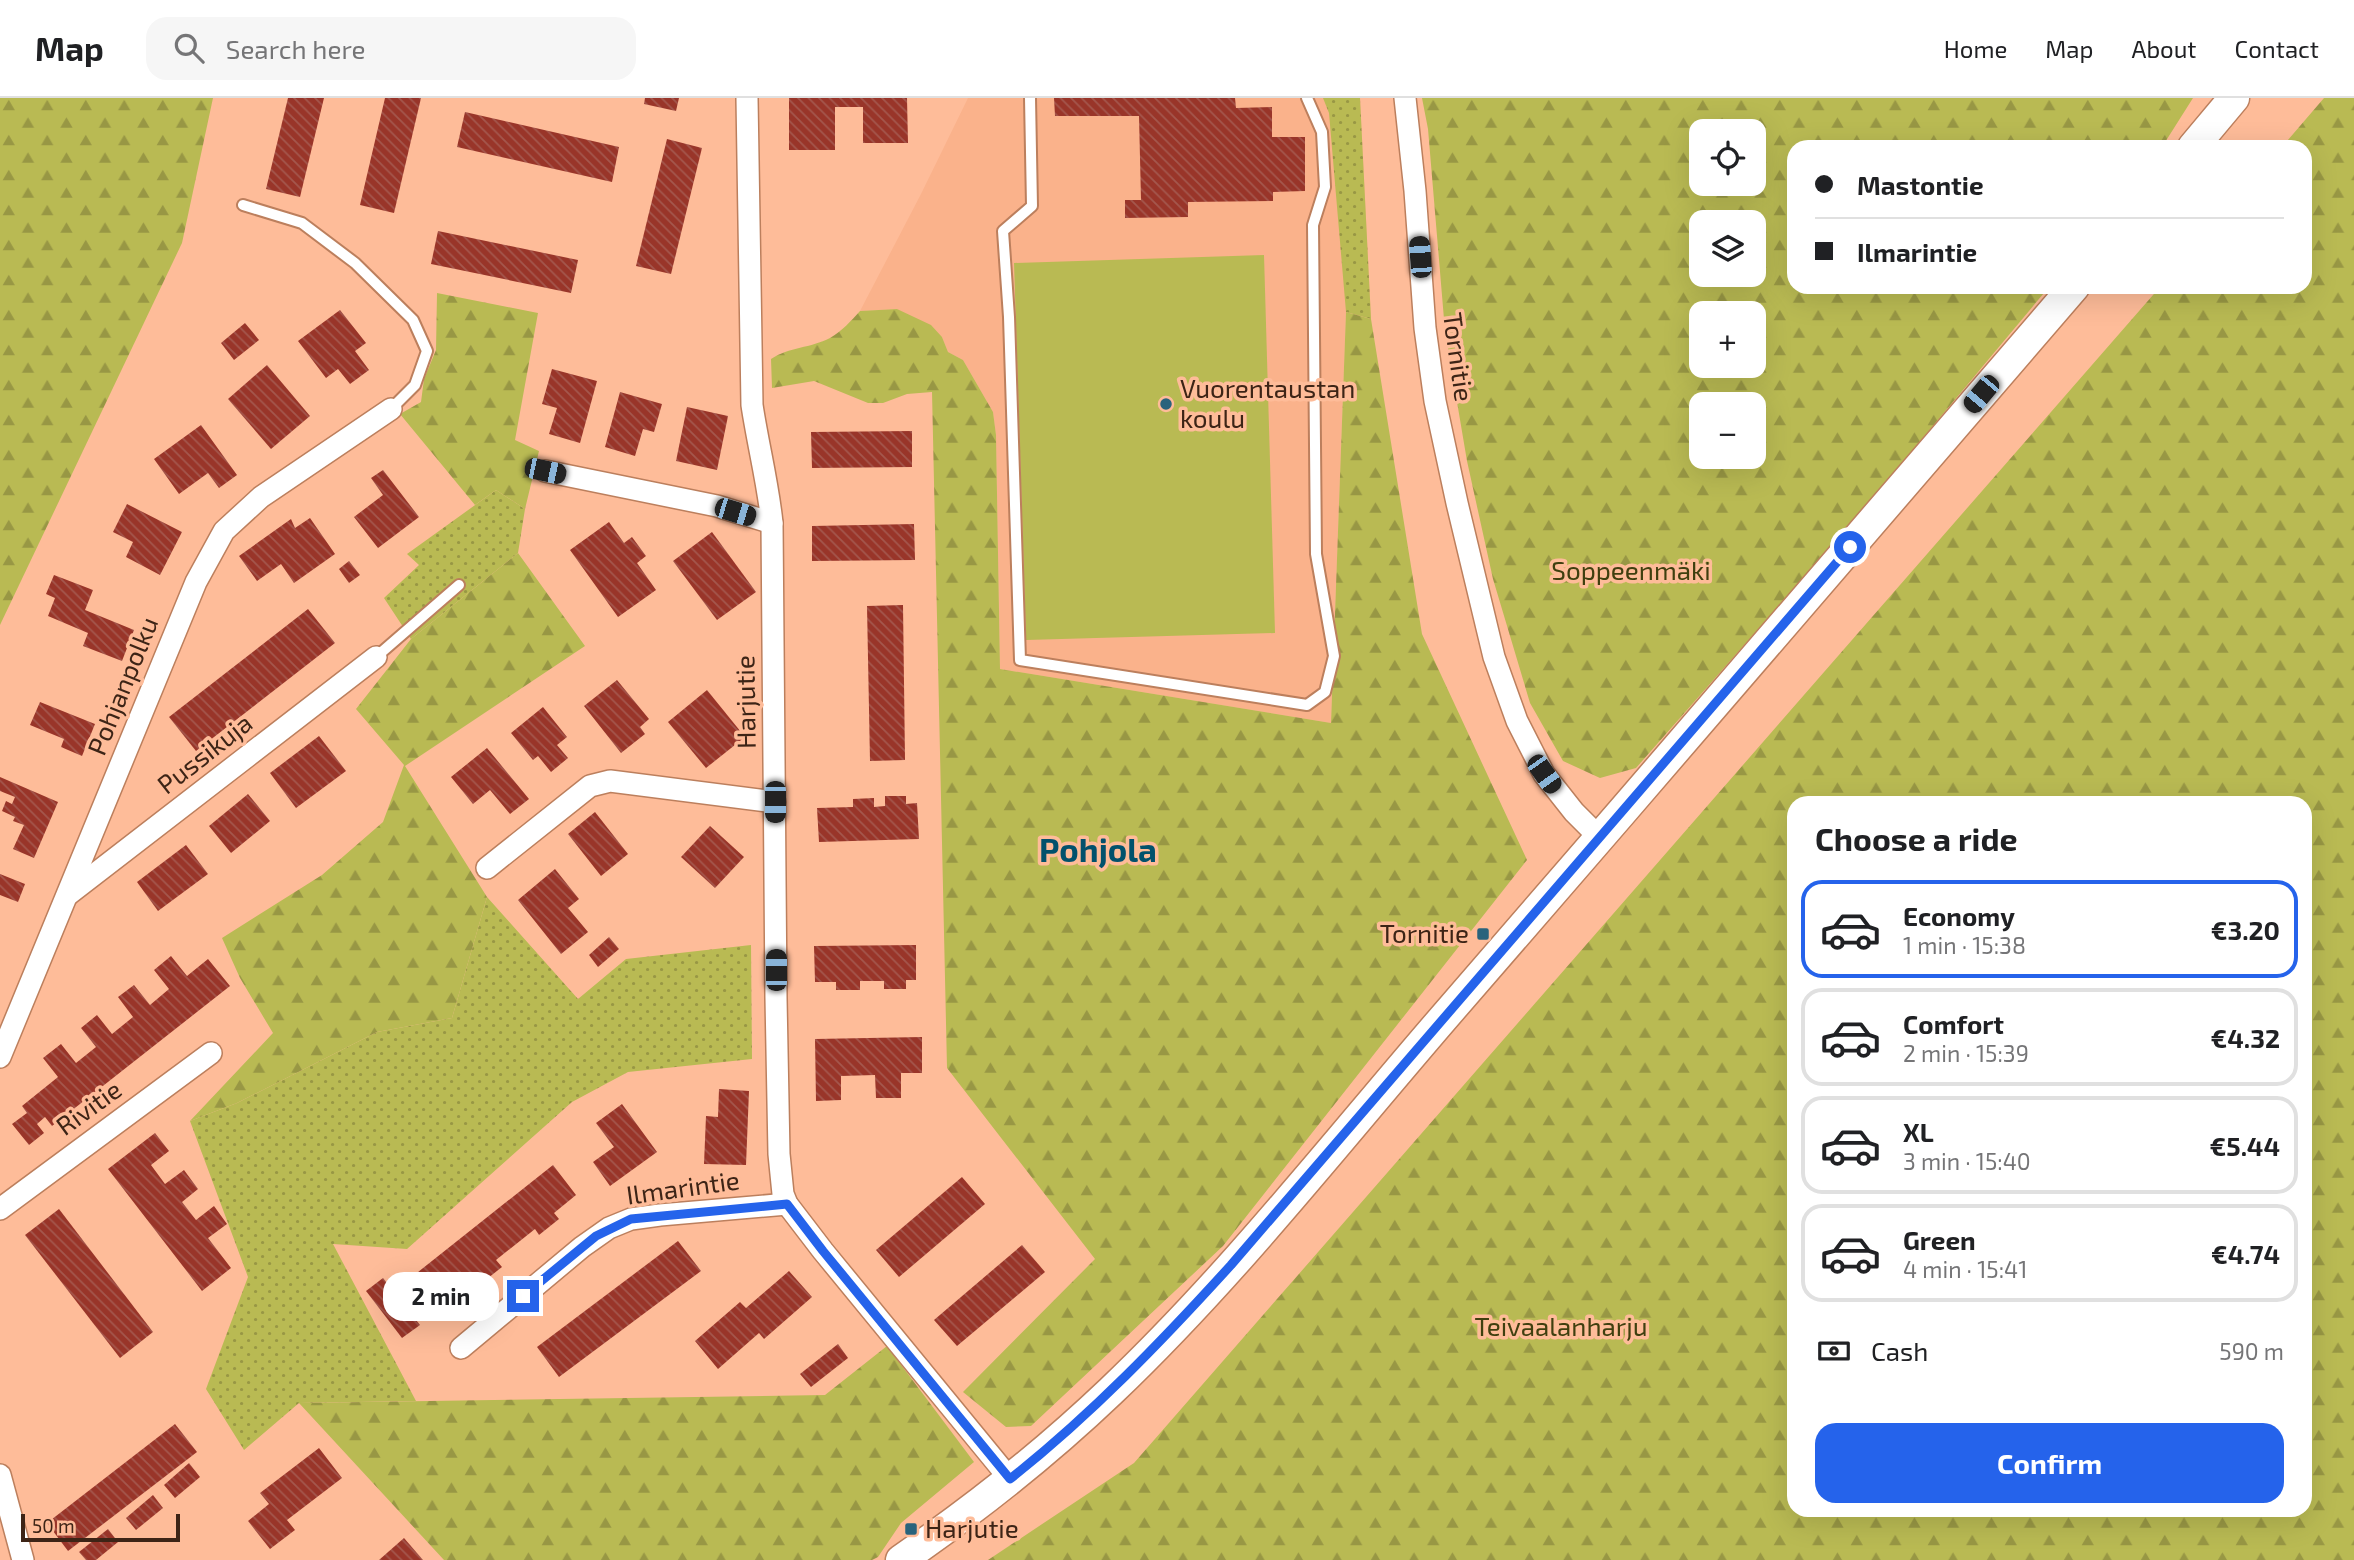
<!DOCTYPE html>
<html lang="en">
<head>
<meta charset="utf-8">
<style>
	body { margin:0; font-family:"Exo 2",sans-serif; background:#f6f6f6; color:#202124; height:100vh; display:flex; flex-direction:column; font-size:26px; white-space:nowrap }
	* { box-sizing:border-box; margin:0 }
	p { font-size:23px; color:#757577 }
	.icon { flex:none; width:38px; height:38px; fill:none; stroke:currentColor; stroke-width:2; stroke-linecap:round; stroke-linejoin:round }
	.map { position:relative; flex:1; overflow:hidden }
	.sheet { position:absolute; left:1787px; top:698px; width:525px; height:721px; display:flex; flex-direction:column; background:#fff; border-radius:21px; box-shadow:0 7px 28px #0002 }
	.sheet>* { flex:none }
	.top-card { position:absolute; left:1787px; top:42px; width:525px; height:154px; border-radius:21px; box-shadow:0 7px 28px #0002; display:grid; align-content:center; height:154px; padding:0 28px; background:#fff }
	.controls { position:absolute; left:1689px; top:21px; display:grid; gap:14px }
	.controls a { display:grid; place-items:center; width:77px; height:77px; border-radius:14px; background:#fff; box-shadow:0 7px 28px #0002; font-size:35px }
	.scale { position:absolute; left:21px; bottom:18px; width:159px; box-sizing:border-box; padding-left:7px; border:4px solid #3d2416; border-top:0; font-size:19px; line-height:24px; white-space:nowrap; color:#3d2416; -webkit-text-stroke:5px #febc99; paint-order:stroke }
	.end { position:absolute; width:32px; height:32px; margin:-16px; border:9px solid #2563eb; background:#fff; box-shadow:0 0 0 4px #fff }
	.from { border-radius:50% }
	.bubble { position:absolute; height:49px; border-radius:21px; background:#fff; box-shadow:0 7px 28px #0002; font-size:23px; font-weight:700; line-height:49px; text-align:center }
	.car { position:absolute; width:21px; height:42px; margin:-21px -10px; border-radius:9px; box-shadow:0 0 5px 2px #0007; background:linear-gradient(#222 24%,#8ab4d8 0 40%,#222 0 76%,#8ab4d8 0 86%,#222 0) }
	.top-card b { display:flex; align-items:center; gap:24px; height:66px; font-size:26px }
	.top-card b+b { border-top:2px solid #e0e0e0 }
	.top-card i { width:18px; height:18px; background:#202124 }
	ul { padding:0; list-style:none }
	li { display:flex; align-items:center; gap:21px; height:98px; margin:0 14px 10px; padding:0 14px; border:4px solid #e0e0e0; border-radius:21px }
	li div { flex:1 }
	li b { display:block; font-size:26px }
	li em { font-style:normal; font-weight:700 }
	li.active { border-color:#2563eb }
	li>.icon { width:63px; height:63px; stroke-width:1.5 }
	h2 { padding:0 28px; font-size:32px; line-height:84px }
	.pay { display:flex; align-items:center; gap:18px; height:77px; padding:0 28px; font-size:26px }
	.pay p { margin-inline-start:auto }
	.button { display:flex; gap:14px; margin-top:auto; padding:14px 28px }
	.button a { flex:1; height:80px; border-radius:21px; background:#2563eb; color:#fff; font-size:28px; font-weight:700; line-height:80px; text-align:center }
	header { display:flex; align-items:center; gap:42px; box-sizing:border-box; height:98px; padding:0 35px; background:#fff; border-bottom:2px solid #e0e0e0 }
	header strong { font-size:33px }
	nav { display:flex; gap:38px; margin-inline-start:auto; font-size:24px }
	.search { width:490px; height:63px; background:#f6f6f6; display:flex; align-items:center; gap:18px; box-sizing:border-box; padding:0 24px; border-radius:21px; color:#757577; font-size:26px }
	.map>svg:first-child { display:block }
	.built { fill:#fab28b }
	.grass { fill:url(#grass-dots) }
	.forest { fill:url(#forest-firs); fill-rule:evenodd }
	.pitch { fill:#b9ba53 }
	.building { fill:url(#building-back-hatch) }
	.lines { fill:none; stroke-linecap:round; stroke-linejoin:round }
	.service-casing { stroke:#bc7f5d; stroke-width:14 }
	.minor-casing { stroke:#bc7f5d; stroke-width:24 }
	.secondary-casing { stroke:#bc7f5d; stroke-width:33 }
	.service { stroke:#fff; stroke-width:10 }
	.minor { stroke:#fff; stroke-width:21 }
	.secondary { stroke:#fff; stroke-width:30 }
	.route { stroke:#2563eb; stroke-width:9 }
	.poi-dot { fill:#29637c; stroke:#febc99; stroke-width:2.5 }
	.labels { text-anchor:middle; stroke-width:7; stroke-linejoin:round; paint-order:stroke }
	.street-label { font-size:26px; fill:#3d2416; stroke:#febc99 }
	.poi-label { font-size:26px; fill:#3d2416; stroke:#febc99; text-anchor:start }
	.park-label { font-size:26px; fill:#3f3f0f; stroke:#febc99 }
	.district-label { font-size:33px; font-weight:bold; fill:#02516c; stroke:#febc99 }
</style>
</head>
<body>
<header>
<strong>Map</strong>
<div class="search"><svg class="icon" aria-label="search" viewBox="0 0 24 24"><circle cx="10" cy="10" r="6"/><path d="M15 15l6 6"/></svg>Search here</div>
<nav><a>Home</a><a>Map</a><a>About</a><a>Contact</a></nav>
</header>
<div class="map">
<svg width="2354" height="1462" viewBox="0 0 2354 1462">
	<defs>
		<pattern id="grass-dots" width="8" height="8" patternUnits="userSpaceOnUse" patternTransform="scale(1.75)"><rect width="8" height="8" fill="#b9ba53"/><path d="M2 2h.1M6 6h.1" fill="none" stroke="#989744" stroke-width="1.8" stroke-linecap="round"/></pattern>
		<pattern id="forest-firs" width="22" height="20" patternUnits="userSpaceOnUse" patternTransform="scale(1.75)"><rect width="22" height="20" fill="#b9ba53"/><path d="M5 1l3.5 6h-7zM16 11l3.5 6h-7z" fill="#989744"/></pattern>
		<pattern id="building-back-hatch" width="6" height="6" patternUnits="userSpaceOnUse" patternTransform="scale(1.75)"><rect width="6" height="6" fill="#993529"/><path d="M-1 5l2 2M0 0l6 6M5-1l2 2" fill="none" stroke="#a4574d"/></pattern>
	</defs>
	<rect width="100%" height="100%" fill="#febc99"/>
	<!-- built -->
	<polygon class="built" points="968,0 1360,0 1371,221 1346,214 1331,625 1000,571 996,337 993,314 963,262 948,254 942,239 897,211 860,213 921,96"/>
	<!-- grass -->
	<g class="grass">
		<polygon points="1323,0 1360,0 1371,221 1346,214 1329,15"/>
		<polygon points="496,392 525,411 518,455 411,541 384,500 419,467 407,456"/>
		<polygon points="487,799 578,901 626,861 751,847 752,961 628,974 572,1004 407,1151 333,1146 416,1303 299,1305 244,1352 206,1291 248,1179 190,1023 237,1005 377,934 452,920"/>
	</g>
	<!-- forest -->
	<g class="forest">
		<polygon points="0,0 213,0 182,145 0,527"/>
		<path d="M1422,0H2193L2162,49H1794V189H2049L1861,414L1636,670L1600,680L1563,663L1530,605L1493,481L1467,363L1445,233L1428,31ZM1701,33H1754V86H1701ZM1701,124H1754V177H1701ZM1701,215H1754V268H1701ZM1701,306H1754V359H1701Z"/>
		<path d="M2324,0H2354V1462H988L1134,1365L2160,189H2305V49H2282ZM2305,705V1412H1794V705Z"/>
		<polygon points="437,195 538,215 515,342 539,353 525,411 496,392 475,407 400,316 421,304 424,281 436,252"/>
		<path d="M897,211L931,227L942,239L948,254L963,262L993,314L996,337L1000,571L1331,625L1346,214L1371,221L1422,536L1527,762L1223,1148L1031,1328L1006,1329L963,1294L1095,1161L947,970L932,294L907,296L883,305H868L814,283L772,290L771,261C789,249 811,250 830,240C842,233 851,223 860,213Z"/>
		<polygon points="518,455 585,548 405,668 487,799 452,920 377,934 237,1005 190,1023 273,935 240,880 222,840 322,777 383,724 404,667 356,611 411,541"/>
		<polygon points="887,1248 974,1364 901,1425 878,1459 872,1462 444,1462 299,1305 825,1297"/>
	</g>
	<!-- pitch -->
	<polygon class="pitch" points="1264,157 1275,535 1026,542 1014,165"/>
	<!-- building -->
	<g class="building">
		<polygon points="288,0 324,0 300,99 266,91"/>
		<polygon points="385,0 421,0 394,115 360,107"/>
		<polygon points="645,0 679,0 676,13 644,6"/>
		<polygon points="789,0 907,0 908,45 863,45 863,9 835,9 835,52 789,52"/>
		<polygon points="1054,0 1235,0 1236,10 1272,9 1272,39 1305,39 1305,93 1273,94 1273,103 1188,104 1188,119 1125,120 1125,102 1141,102 1139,18 1055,18"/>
		<polygon points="465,14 619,49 612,84 457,49"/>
		<polygon points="667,41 702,50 671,176 636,168"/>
		<polygon points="438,133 578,162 571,195 431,166"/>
		<polygon points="340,212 366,245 355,253 369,272 350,286 338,271 326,280 298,243"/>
		<polygon points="245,225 259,242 234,262 221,245"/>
		<polygon points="267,267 310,318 271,351 228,301"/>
		<polygon points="552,271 597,283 580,345 549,336 557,310 542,306"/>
		<polygon points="620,294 662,306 654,334 643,331 635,358 605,349"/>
		<polygon points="687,309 728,318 717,372 676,363"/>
		<polygon points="201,327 237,377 219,390 208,375 179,396 154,361"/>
		<polygon points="912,333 912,369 812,370 811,334"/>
		<polygon points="383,372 419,419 378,450 354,419 383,397 371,380"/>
		<polygon points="127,406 182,434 160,477 126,459 133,444 113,434"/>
		<polygon points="310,420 335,456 294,485 281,466 257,483 239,458 291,421 295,430"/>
		<polygon points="609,424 624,445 632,439 646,458 637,465 656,492 618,519 570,452"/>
		<polygon points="914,426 915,462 812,463 812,428"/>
		<polygon points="712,434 756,494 717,522 673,463"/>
		<polygon points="349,463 360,477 349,485 339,471"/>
		<polygon points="54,477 93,492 85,512 134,532 122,563 83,548 88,535 48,518 55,500 46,496"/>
		<polygon points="903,507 905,662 870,663 867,508"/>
		<polygon points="308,511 335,545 196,653 169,619"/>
		<polygon points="617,582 649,621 640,629 645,636 621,655 584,608"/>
		<polygon points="707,592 745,639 706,670 668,624"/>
		<polygon points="40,604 95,626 82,658 61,649 64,641 30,627"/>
		<polygon points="543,609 567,639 557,647 568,660 551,674 538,658 533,662 511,635"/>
		<polygon points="319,638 346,673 296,710 270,675"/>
		<polygon points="487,650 529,701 510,716 490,692 473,706 451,679"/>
		<polygon points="0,679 58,704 34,760 13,751 24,727 13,723 15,719 2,713 6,703 12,706 15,699 0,693"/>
		<polygon points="248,696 270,723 231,755 209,728"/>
		<polygon points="885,698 906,698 906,706 917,705 919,741 819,744 817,710 853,709 853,701 874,700 874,709 885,708"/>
		<polygon points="595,714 628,756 601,778 568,736"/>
		<polygon points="710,728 744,759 715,790 681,759"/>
		<polygon points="186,747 208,776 158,813 137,784"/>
		<polygon points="555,771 579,801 568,810 588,834 561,856 518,802"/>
		<polygon points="0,776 25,786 18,804 0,797"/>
		<polygon points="609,839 619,851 598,869 589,857"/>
		<polygon points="916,847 916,882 906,882 906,891 884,891 884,883 860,883 860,892 836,892 836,884 815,884 814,848"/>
		<polygon points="171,858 187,878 208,861 230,888 52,1028 45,1019 37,1026 44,1035 29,1047 12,1026 27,1015 22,1008 58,979 43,960 61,946 76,965 96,949 81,930 97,917 112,936 133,919 118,899 134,887 150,907 169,891 154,872"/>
		<polygon points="922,939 922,975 901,975 901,1000 876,1000 875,977 841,978 841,1002 816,1003 815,941"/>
		<polygon points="719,991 749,993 746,1067 704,1066 706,1018 718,1019"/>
		<polygon points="622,1006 657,1054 610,1088 593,1064 614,1049 596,1025"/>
		<polygon points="155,1035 169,1053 151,1067 165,1086 184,1072 198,1091 182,1104 196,1122 214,1108 227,1126 208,1140 231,1170 202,1193 108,1071"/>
		<polygon points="553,1067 576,1097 554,1115 559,1121 539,1137 535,1131 496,1162 502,1169 483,1184 477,1176 449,1198 456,1207 438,1221 408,1182"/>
		<polygon points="962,1079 985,1106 899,1179 876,1152"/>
		<polygon points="59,1111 153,1234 120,1260 25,1137"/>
		<polygon points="678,1143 701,1173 559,1279 537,1249"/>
		<polygon points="1022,1147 1045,1174 957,1248 934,1222"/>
		<polygon points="789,1173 812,1199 764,1241 759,1235 718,1271 695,1243 740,1204 746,1210"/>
		<polygon points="383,1180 420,1227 402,1240 366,1193"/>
		<polygon points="838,1246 848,1260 811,1289 800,1276"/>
		<polygon points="175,1326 197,1354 68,1453 47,1425"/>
		<polygon points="319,1350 342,1380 287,1422 295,1432 270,1451 248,1423 269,1406 260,1395"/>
		<polygon points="189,1365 200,1379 175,1400 164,1387"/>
		<polygon points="153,1397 163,1410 136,1432 126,1420"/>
		<polygon points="108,1431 118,1444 96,1462 86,1462 79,1454"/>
		<polygon points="404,1440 423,1462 379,1462"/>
	</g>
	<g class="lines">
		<defs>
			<g id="service">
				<polyline points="1030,0 1032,108 1003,133 1009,219 1020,562 1307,607 1325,594 1334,558 1316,456 1313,127 1325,89 1322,34 1307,0"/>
				<polyline points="243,107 302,125 355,165 413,222 427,253 415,287 391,311"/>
				<polyline points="376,559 459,487"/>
			</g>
			<g id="minor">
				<path d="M747,0L752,307C758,347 768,385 772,425L776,900L779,1056L783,1096L787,1106L823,1153L1010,1381"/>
				<polyline points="1405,0 1415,93 1425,230 1435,303 1457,405 1494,559 1517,623 1544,676 1574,714 1601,741"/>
				<polyline points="545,373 717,408 772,425"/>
				<polyline points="487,770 590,688 610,683 775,704"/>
				<polyline points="69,796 376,559"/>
				<polyline points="0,959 196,484 224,433 261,399 391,311"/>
				<polyline points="0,1111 211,955"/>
				<polyline points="461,1250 582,1149 609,1130 631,1121 660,1117 787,1106"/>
				<polyline points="0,1377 23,1462"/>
			</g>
			<g id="secondary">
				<polyline points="2193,49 2234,0"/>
				<path d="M901,1462C975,1411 1046,1355 1111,1293C1235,1175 1341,1038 1453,909C1661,670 1866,429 2074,189"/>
			</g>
		</defs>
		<!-- service casing -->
		<use href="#service" class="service-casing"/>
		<!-- minor casing -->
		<use href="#minor" class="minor-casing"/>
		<!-- secondary casing -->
		<use href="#secondary" class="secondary-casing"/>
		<!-- service -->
		<use href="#service" class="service"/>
		<!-- minor -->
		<use href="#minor" class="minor"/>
		<!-- secondary -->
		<use href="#secondary" class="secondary"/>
	</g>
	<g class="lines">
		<!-- route -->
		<path class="route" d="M523,1198L596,1138L631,1121L787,1106L823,1153L1010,1381C1091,1317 1162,1243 1231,1167L1850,449"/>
	</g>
	<!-- markers -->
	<g class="poi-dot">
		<circle cx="1166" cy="306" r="7"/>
		<rect x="1476" y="829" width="14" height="14" rx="3.5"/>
		<rect x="904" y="1424" width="14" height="14" rx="3.5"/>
	</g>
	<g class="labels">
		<!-- street labels -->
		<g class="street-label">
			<text transform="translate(1458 259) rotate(82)" y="9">Tornitie</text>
			<text transform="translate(123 588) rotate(-68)" y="9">Pohjanpolku</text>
			<text transform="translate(746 604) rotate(-91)" y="9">Harjutie</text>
			<text transform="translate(205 656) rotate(-38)" y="9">Pussikuja</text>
			<text transform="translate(89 1010) rotate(-36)" y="9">Rivitie</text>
			<text transform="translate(683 1090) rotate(-8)" y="9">Ilmarintie</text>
		</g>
		<!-- poi labels -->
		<g class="poi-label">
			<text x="1180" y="300">Vuorentaustan<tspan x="1180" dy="30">koulu</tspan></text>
			<text x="1469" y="845" text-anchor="end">Tornitie</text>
			<text x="925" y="1440">Harjutie</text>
		</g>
		<!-- park labels -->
		<g class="park-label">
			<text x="1631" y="482">Soppeenmäki</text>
			<text x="1561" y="1238">Teivaalanharju</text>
		</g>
		<!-- district labels -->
		<g class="district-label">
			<text x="1098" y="764">Pohjola</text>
		</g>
	</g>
</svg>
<div class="controls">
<a><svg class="icon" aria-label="locate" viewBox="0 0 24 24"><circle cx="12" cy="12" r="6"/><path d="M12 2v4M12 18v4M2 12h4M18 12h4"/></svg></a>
<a><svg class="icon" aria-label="layers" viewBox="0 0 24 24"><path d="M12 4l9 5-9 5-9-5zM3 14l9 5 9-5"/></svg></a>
<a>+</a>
<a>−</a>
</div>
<div class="scale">50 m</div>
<i class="end from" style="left:1850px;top:449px"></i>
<i class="end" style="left:523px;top:1198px"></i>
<div class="bubble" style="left:383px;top:1174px;width:116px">2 min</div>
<i class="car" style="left:1420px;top:159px;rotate:356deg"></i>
<i class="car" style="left:1981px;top:296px;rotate:220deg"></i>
<i class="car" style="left:545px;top:373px;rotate:102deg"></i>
<i class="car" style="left:735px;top:414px;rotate:107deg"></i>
<i class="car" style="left:1544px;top:676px;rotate:145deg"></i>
<i class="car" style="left:775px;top:704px;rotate:180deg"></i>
<i class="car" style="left:776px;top:872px;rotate:0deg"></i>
<div class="top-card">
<b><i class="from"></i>Mastontie</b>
<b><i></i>Ilmarintie</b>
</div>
<section class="sheet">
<h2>Choose a ride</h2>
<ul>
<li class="active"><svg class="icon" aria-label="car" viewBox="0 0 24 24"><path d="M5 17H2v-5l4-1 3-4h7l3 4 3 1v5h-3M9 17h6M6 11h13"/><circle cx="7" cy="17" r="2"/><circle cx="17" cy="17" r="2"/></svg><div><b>Economy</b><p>1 min · 15:38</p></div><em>€3.20</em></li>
<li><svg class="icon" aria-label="car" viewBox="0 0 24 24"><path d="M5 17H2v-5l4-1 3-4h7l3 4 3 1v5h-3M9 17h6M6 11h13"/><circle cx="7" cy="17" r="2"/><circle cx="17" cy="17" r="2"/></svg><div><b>Comfort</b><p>2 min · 15:39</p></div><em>€4.32</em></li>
<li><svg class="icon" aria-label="car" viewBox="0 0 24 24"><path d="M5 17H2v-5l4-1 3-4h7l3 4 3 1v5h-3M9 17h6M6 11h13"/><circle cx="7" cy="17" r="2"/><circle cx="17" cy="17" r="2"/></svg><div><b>XL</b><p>3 min · 15:40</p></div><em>€5.44</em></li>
<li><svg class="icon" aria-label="car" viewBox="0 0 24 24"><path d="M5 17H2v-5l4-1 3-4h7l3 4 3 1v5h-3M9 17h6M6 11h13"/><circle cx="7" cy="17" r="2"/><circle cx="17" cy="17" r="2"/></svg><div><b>Green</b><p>4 min · 15:41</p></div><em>€4.74</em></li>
</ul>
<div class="pay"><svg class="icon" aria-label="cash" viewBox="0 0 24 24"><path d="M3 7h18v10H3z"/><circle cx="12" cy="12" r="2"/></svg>Cash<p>590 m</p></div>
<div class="button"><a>Confirm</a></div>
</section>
</div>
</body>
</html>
